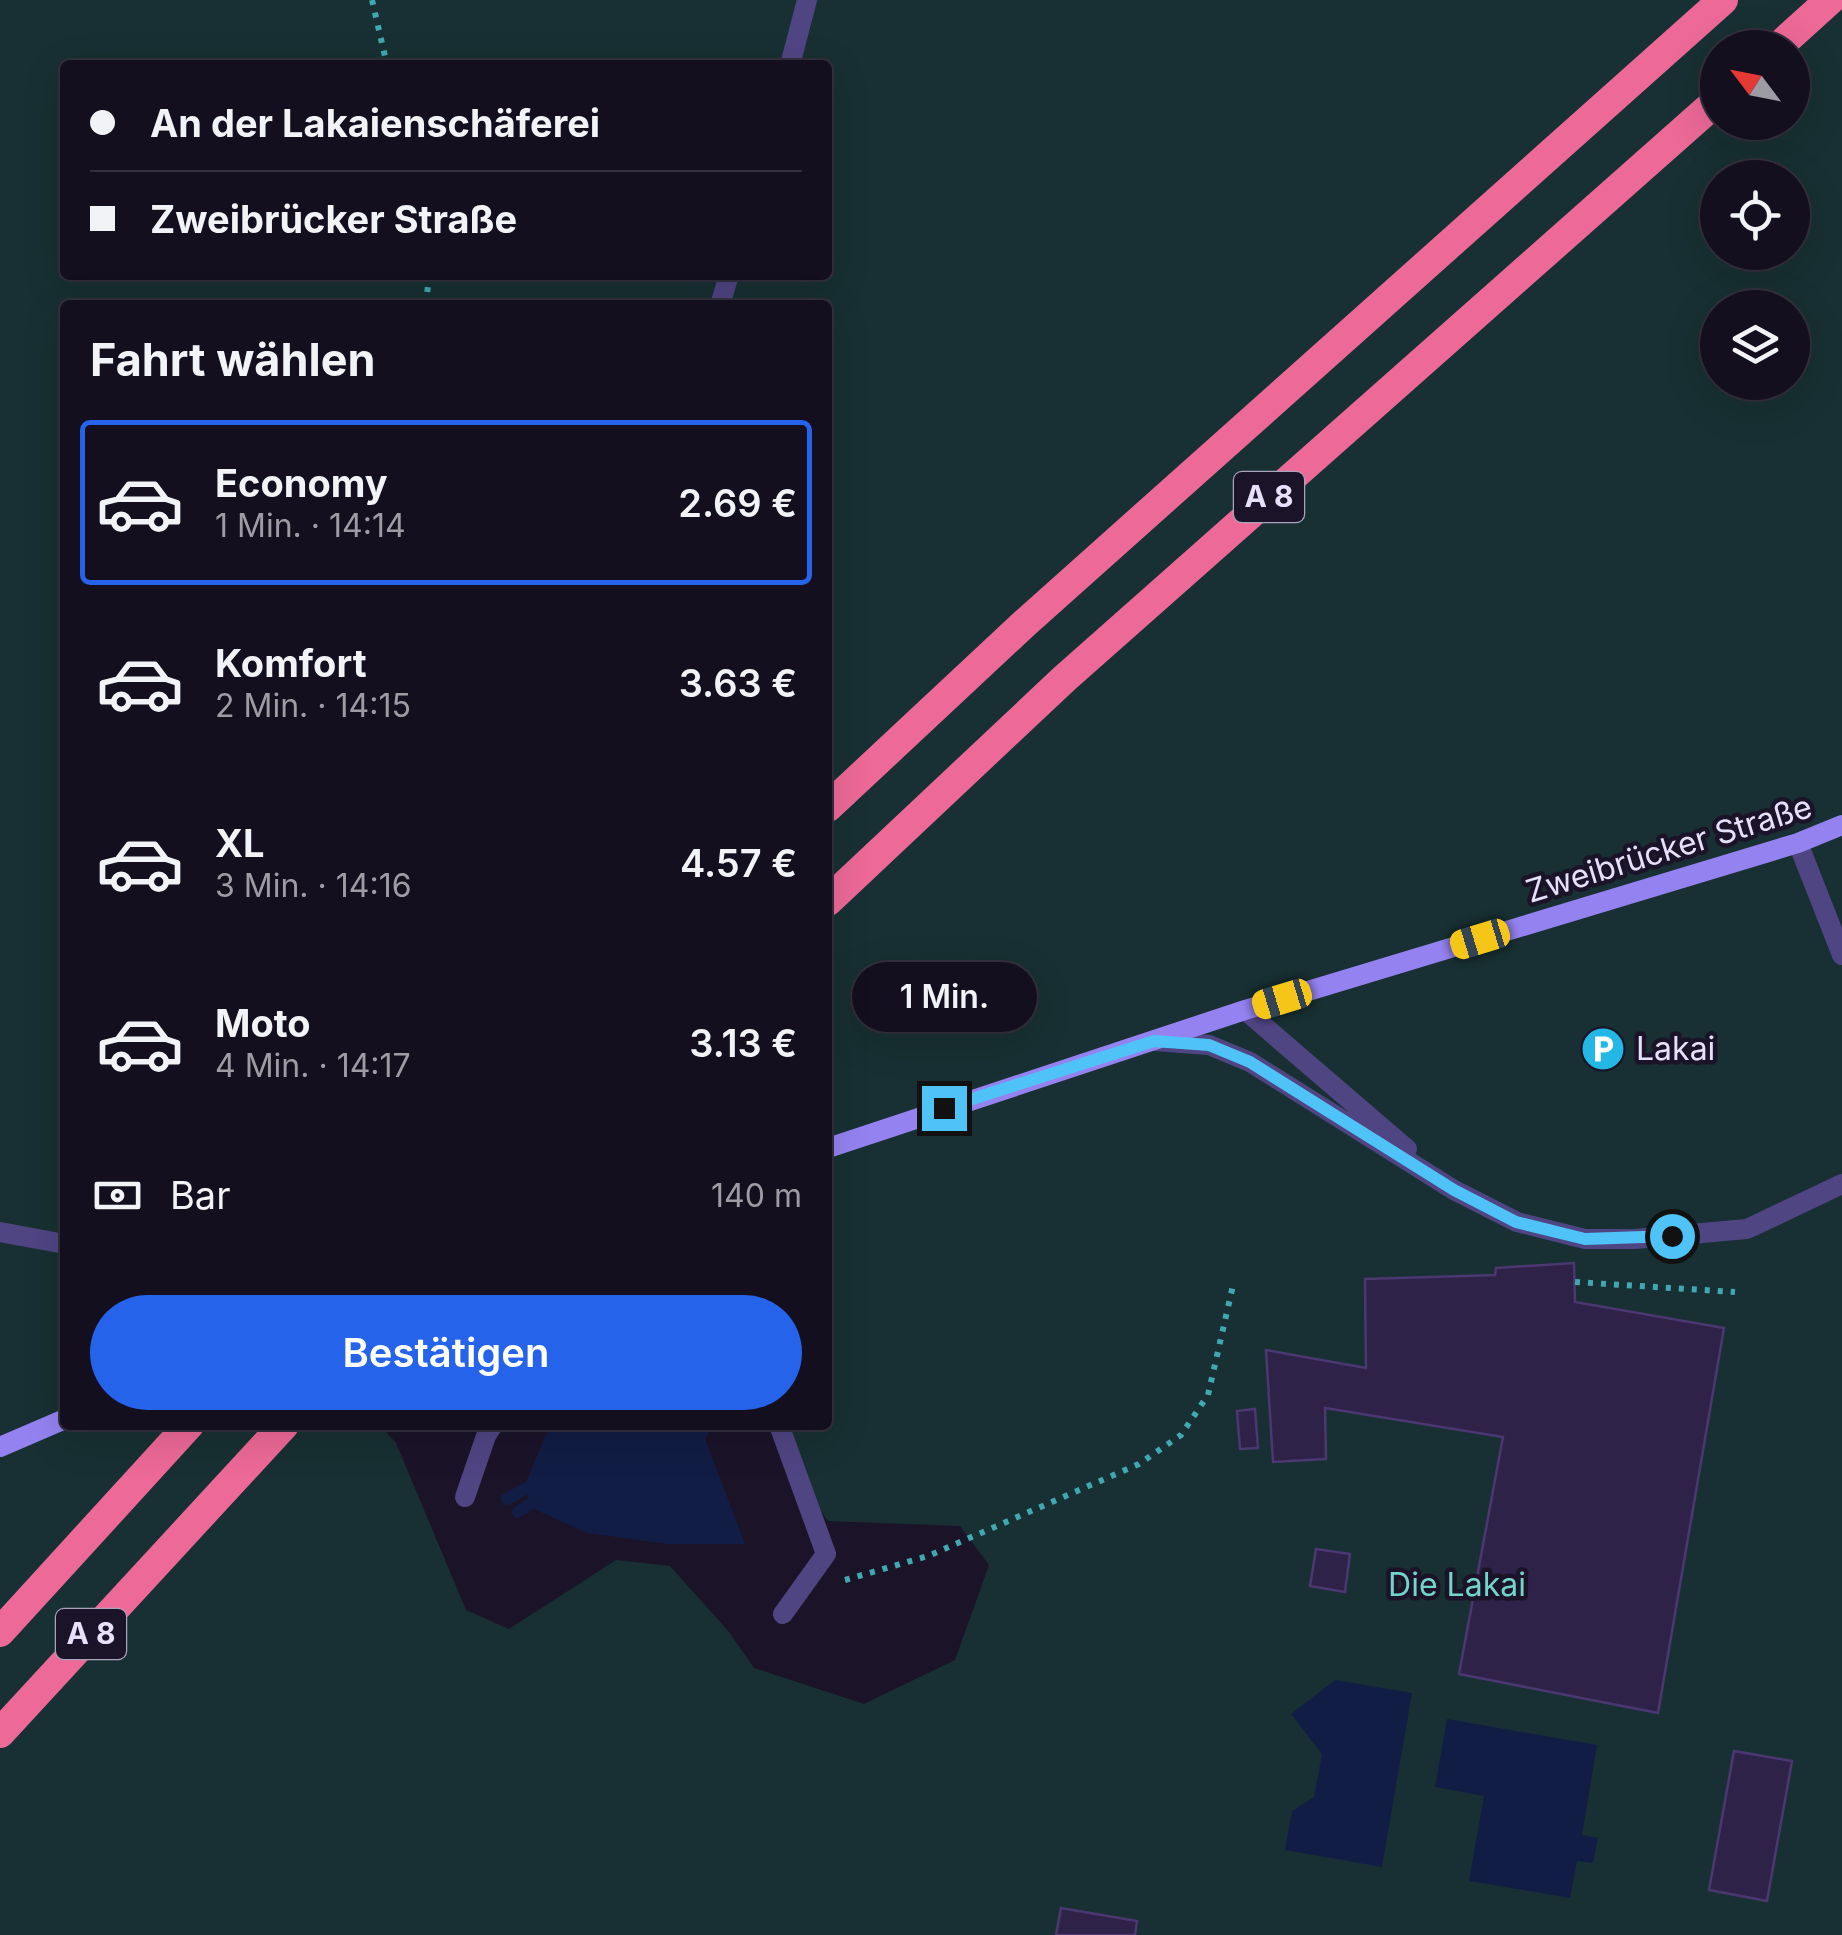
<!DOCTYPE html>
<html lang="de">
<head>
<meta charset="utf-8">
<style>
	body { margin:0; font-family:Inter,sans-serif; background:#1d1828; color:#f1f3f6; height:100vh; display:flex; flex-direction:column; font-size:38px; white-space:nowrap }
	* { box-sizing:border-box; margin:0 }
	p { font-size:32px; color:#9d9ca4 }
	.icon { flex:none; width:55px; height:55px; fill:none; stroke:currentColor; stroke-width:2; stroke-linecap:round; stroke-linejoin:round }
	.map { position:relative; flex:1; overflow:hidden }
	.drawer { position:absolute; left:60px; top:300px; width:772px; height:1130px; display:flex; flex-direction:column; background:#140f1f; border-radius:10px; box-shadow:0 10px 40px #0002,0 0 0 2px #332f3d }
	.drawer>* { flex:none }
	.guide { position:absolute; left:60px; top:60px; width:772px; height:220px; border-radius:10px; box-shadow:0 10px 40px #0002,0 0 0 2px #332f3d; display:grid; align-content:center; height:220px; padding:0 30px; background:#140f1f }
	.needle { width:65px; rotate:302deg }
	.controls { position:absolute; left:1700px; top:30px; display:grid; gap:20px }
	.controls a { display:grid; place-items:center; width:110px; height:110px; border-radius:50%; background:#140f1f; box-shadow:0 10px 40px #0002,0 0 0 2px #332f3d; font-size:50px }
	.end { position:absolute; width:45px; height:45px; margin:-22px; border:12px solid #4fc3f7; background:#111; box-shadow:0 0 0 5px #111 }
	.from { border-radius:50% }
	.bubble { position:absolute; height:70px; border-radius:35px; background:#140f1f; box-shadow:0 10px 40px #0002,0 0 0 2px #332f3d; font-size:32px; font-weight:600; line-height:70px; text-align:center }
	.car { position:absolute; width:30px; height:60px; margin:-30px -15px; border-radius:12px; box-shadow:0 0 8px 2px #0007; background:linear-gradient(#f5c518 24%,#345 0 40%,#f5c518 0 76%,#345 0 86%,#f5c518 0) }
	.guide b { display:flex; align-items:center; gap:35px; height:95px; font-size:38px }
	.guide b+b { border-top:2px solid #332f3d }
	.guide i { width:25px; height:25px; background:#f1f3f6 }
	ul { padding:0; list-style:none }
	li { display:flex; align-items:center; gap:30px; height:165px; margin:0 20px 15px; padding:0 10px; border:5px solid transparent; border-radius:10px }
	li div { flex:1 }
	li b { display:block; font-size:38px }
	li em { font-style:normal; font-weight:600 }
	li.on { border-color:#2563eb }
	li>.icon { width:90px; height:90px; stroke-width:1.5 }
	h2 { padding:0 30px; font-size:45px; line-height:120px }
	.pay { display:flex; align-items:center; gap:25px; height:110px; padding:0 30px; font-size:38px }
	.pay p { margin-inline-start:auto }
	.primary-button { display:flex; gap:20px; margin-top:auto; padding:20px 30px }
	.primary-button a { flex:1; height:115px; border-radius:60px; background:#2563eb; color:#fff; font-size:40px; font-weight:600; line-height:115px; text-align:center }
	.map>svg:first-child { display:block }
	.green { fill:#183033; fill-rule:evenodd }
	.water { fill:#121d45 }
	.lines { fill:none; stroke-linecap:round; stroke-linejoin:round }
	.stream { stroke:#121d45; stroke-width:12 }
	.building { fill:#2f2248; stroke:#4b3771; stroke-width:2.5 }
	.path { stroke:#40a8b0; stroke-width:6; stroke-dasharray:5 8; stroke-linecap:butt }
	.service { stroke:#504583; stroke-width:20 }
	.secondary { stroke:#9482f0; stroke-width:20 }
	.motorway { stroke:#ed6997; stroke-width:30 }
	.route { stroke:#4fc3f7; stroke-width:12 }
	.labels { text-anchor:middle; stroke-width:9; stroke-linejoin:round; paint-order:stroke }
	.shield { fill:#1b1429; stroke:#aaa3bc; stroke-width:2.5 }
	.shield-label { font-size:30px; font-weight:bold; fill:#e7e0fb }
	.street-label { font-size:32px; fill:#e7e0fb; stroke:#1b1429 }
	.poi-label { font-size:32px; fill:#e7e0fb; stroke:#1b1429; text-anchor:start }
	.park-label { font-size:32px; fill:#73d4c9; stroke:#1b1429 }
</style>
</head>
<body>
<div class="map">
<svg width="1842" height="1935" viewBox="0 0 1842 1935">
	<rect width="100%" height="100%" fill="#1b1429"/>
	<!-- green -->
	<path class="green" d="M0,0H1842V1935H0ZM1718,48H1792V122H1718ZM65,65H828V275H65ZM1718,178H1792V252H1718ZM65,305H828V1425H777L789,1468L828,1521L960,1526L989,1565L955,1660L864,1704L754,1668L729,1632L670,1566L616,1560L509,1629L466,1610L396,1443L380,1425H65ZM1718,308H1792V382H1718Z"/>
	<!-- water -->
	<g class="water">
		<polygon points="550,1425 713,1425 705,1439 745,1544 668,1544 587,1533 534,1509 524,1487"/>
		<polygon points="1335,1680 1412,1693 1382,1867 1285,1850 1292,1811 1314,1797 1322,1754 1291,1714"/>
		<polygon points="1447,1719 1597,1745 1582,1835 1598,1838 1593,1863 1577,1861 1570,1898 1469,1881 1484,1796 1435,1787"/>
	</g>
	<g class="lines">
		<!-- stream -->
		<g class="stream">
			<polyline points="507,1499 525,1489"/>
			<polyline points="518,1512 532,1503"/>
		</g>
	</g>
	<!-- building -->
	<g class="building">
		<polygon points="1574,1263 1575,1302 1724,1328 1658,1713 1459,1674 1503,1437 1325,1408 1326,1459 1273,1462 1266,1350 1366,1368 1365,1279 1495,1275 1496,1268"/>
		<polygon points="1255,1409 1258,1448 1240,1449 1237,1411"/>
		<polygon points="1316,1549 1350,1554 1345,1592 1310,1586"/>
		<polygon points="1734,1751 1792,1761 1767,1901 1709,1890"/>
		<polygon points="1061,1908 1137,1921 1135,1935 1056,1935"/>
	</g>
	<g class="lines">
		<!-- path -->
		<g class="path">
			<polyline points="372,0 387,65"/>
			<polyline points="426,305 429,275"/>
			<polyline points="1575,1282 1735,1292"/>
			<polyline points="845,1580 928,1556 1139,1464 1181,1435 1208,1395 1234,1281"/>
		</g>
		<!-- service -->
		<g class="service">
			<polyline points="790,65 807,0"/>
			<polyline points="720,305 729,275"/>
			<polyline points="1798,843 1842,955"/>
			<polyline points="1245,1010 1407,1149"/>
			<polyline points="1154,1041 1209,1045 1250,1062 1454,1190 1517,1222 1585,1239 1635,1239 1747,1229 1842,1184"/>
			<polyline points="0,1232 65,1244"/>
			<polyline points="779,1425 826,1554 783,1614"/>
			<polyline points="465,1497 486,1436 493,1425"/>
		</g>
		<!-- secondary -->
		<g class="secondary">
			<polyline points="828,1148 1245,1010 1798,843 1842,825"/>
			<polyline points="0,1447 65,1419"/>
		</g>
		<!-- motorway -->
		<g class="motorway">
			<polyline points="1777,48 1830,0"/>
			<polyline points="828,807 1025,623 1723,0"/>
			<polyline points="828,901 1064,679 1718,100"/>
			<polyline points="0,1632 189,1425"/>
			<polyline points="0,1733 284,1425"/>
		</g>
	</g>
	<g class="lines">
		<!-- route -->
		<polyline class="route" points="944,1108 1154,1041 1209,1045 1250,1062 1454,1190 1516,1222 1585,1239 1672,1236"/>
	</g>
	<!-- icons -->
	<defs>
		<symbol id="parking-disc" viewBox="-11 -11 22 22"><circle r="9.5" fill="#22b7e5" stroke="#1b1429"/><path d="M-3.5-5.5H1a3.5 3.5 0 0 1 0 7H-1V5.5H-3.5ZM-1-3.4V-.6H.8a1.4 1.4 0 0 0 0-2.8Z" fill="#fff"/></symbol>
	</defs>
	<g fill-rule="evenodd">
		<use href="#parking-disc" x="1578" y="1024" width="50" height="50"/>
	</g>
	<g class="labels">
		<!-- shield labels -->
		<g class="shield">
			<rect x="1234" y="472" width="70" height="50" rx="8"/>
			<rect x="56" y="1609" width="70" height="50" rx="8"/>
		</g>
		<g class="shield-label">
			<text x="1269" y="507">A 8</text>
			<text x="91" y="1644">A 8</text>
		</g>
		<!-- street labels -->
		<g class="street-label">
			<text transform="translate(1669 849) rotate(-17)" y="11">Zweibrücker Straße</text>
		</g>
		<!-- poi labels -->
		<g class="poi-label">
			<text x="1636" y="1060">Lakai</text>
		</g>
		<!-- park labels -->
		<g class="park-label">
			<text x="1457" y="1596">Die Lakai</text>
		</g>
	</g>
</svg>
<div class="controls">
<a><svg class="needle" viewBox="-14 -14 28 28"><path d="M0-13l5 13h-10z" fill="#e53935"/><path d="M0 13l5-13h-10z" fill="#9d9ca4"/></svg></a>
<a><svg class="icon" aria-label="locate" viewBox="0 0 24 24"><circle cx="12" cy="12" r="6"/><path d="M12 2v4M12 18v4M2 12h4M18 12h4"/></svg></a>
<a><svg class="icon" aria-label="layers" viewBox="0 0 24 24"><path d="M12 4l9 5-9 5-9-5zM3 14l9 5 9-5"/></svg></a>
</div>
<i class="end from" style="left:1672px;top:1236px"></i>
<i class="end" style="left:944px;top:1108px"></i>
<div class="bubble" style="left:852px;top:962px;width:185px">1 Min.</div>
<i class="car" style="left:1480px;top:939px;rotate:253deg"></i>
<i class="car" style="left:1282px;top:999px;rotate:253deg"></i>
<div class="guide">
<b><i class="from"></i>An der Lakaienschäferei</b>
<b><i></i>Zweibrücker Straße</b>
</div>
<section class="drawer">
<h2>Fahrt wählen</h2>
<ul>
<li class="on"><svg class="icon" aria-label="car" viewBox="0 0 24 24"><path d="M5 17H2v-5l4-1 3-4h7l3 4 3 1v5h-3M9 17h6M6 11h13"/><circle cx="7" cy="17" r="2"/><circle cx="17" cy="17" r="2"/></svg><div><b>Economy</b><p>1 Min. · 14:14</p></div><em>2.69 €</em></li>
<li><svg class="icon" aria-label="car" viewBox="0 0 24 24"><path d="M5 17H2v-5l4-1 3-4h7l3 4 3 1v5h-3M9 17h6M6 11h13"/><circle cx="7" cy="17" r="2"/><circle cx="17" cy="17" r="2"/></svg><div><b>Komfort</b><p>2 Min. · 14:15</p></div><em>3.63 €</em></li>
<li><svg class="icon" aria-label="car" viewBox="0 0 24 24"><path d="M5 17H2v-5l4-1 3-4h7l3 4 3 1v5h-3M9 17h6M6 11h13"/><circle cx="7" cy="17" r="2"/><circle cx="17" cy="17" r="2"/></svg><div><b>XL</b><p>3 Min. · 14:16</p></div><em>4.57 €</em></li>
<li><svg class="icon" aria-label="car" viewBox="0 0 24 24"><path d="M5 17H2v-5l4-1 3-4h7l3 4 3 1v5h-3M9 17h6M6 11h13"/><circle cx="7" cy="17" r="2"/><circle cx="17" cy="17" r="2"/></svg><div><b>Moto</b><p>4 Min. · 14:17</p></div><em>3.13 €</em></li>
</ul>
<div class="pay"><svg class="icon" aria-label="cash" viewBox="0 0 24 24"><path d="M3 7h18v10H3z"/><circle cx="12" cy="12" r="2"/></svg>Bar<p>140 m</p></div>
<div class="primary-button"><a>Bestätigen</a></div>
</section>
</div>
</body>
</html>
